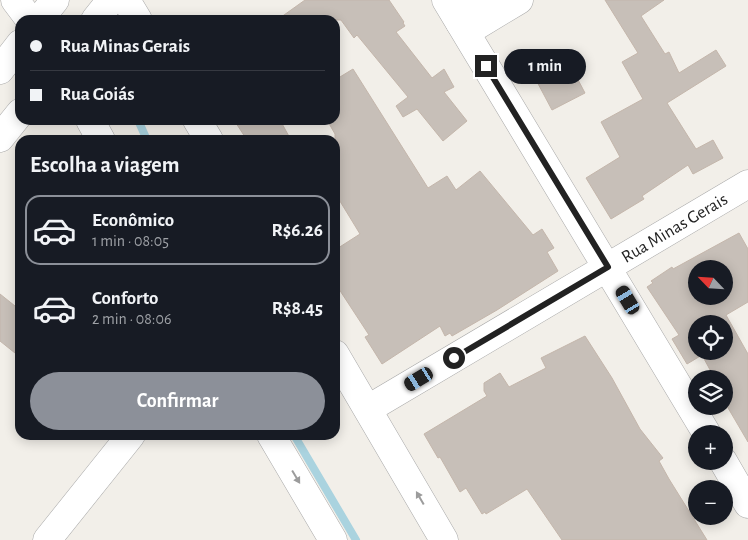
<!DOCTYPE html>
<html lang="pt">
<head>
<meta charset="utf-8">
<style>
	body { margin:0; font-family:"Alegreya Sans",sans-serif; background:#20242c; color:#f1f3f6; height:100vh; display:flex; flex-direction:column; font-size:19px; white-space:nowrap }
	* { box-sizing:border-box; margin:0 }
	p { font-size:16px; color:#9ea1a6 }
	.icon { flex:none; width:28px; height:28px; fill:none; stroke:currentColor; stroke-width:2; stroke-linecap:round; stroke-linejoin:round }
	.map { position:relative; flex:1; overflow:hidden }
	.sheet { position:absolute; left:15px; top:135px; width:325px; height:305px; display:flex; flex-direction:column; background:#171b24; border-radius:15px; box-shadow:0 2px 12px #0003 }
	.sheet>* { flex:none }
	.hud { position:absolute; left:15px; top:15px; width:325px; height:110px; border-radius:15px; box-shadow:0 2px 12px #0003; display:grid; align-content:center; height:110px; padding:0 15px; background:#171b24 }
	.needle { width:32px; rotate:295deg }
	.fabs { position:absolute; left:688px; top:260px; display:grid; gap:10px }
	.fabs a { display:grid; place-items:center; width:45px; height:45px; border-radius:50%; background:#171b24; box-shadow:0 2px 12px #0003; font-size:25px }
	.end { position:absolute; width:22px; height:22px; margin:-11px; border:6px solid #222; background:#fff; box-shadow:0 0 0 2px #fff }
	.from { border-radius:50% }
	.bubble { position:absolute; height:35px; border-radius:18px; background:#171b24; box-shadow:0 2px 12px #0003; font-size:16px; font-weight:600; line-height:35px; text-align:center }
	.car { position:absolute; width:15px; height:30px; margin:-15px -8px; border-radius:6px; box-shadow:0 0 4px 1px #0007; background:linear-gradient(#222 24%,#8ab4d8 0 40%,#222 0 76%,#8ab4d8 0 86%,#222 0) }
	.hud b { display:flex; align-items:center; gap:18px; height:48px; font-size:19px }
	.hud b+b { border-top:1px solid #363941 }
	.hud i { width:12px; height:12px; background:#f1f3f6 }
	ul { padding:0; list-style:none }
	li { display:flex; align-items:center; gap:15px; height:70px; margin:0 10px 8px; padding:0 5px; border:2px solid transparent; border-radius:15px }
	li div { flex:1 }
	li b { display:block; font-size:19px }
	li em { font-style:normal; font-weight:600 }
	li.current { border-color:#8c9099 }
	li>.icon { width:45px; height:45px; stroke-width:1.5 }
	h2 { padding:0 15px; font-size:22px; line-height:60px }
	.action { display:flex; gap:10px; margin-top:auto; padding:10px 15px }
	.action a { flex:1; height:58px; border-radius:30px; background:#8c9099; color:#fff; font-size:20px; font-weight:600; line-height:58px; text-align:center }
	.map>svg:first-child { display:block }
	.lines { fill:none; stroke-linecap:round; stroke-linejoin:round }
	.stream { stroke:#aad3df; stroke-width:8 }
	.building { fill:#c7bfb8; stroke:#c4b6ab; fill-rule:evenodd }
	.minor-casing { stroke:#a9a9a9; stroke-width:29 }
	.tertiary-casing { stroke:#a9a9a9; stroke-width:29 }
	.minor { stroke:#fff; stroke-width:28 }
	.tertiary { stroke:#fff; stroke-width:28 }
	.oneway { fill:#9c9c9c }
	.route { stroke:#222; stroke-width:6 }
	.labels { text-anchor:middle; stroke-width:4; stroke-linejoin:round; paint-order:stroke }
	.street-label { font-size:18px; fill:#222; stroke:#fff }
</style>
</head>
<body>
<div class="map">
<svg width="748" height="540" viewBox="0 0 748 540">
	<rect width="100%" height="100%" fill="#f2efe9"/>
	<g class="lines">
		<!-- stream -->
		<g class="stream">
			<polyline points="138,120 147,140"/>
			<polyline points="294,435 356,540"/>
		</g>
	</g>
	<!-- building -->
	<g class="building">
		<polygon points="305,0 389,0 404,22 403,23 405,26 396,32 432,78 444,69 454,87 444,92 467,121 443,141 417,109 403,117 396,106 408,97 357,35 354,38 341,20 277,20"/>
		<polygon points="605,0 664,0 641,16 665,54 669,52 679,73 716,50 726,66 667,103 696,149 713,140 723,158 693,174 688,165 642,196 644,199 611,219 586,178 620,157 601,122 643,99 622,62 638,53"/>
		<polygon points="568,61 585,93 552,110 535,78"/>
		<polygon points="353,69 428,188 447,176 456,190 480,171 533,235 542,229 554,248 547,252 558,271 497,310 452,336 450,333 445,336 440,326 382,364 365,337 369,335 335,283 335,250 360,234 335,193 335,134 327,120 335,120 335,80"/>
		<polygon points="234,120 280,120 291,140 247,140"/>
		<path d="M739,233L748,249V302L726,315L748,354V442L724,401L727,399L724,394V379H715L702,355L687,364L672,339L679,335L647,287L653,283L651,281L672,267L673,269ZM696,269H724V296H696ZM696,324H724V351H696Z"/>
		<polygon points="0,294 20,310 20,357 0,341"/>
		<polygon points="585,336 612,378 640,429 663,458 659,461 669,479 707,540 562,540 527,489 486,514 485,512 482,514 466,488 460,492 440,457 438,458 424,434 487,396 484,391 484,383 500,373 509,387 546,368 541,358"/>
	</g>
	<g class="lines">
		<defs>
			<g id="minor">
				<polyline points="446,0 707,434"/>
				<polyline points="460,23 480,0"/>
				<polyline points="466,32 519,0"/>
				<path id="s1" d="M368,409L748,184"/>
				<polyline points="723,461 748,504"/>
				<polyline points="47,540 131,435"/>
			</g>
			<g id="tertiary">
				<polyline points="15,0 30,20"/>
				<polyline points="126,0 138,20"/>
				<polyline points="39,20 55,0"/>
				<polyline points="95,20 111,0"/>
				<polyline points="0,70 20,44"/>
				<polyline points="90,120 101,140"/>
				<polyline points="197,120 209,140"/>
				<polyline points="0,138 20,113"/>
				<polyline points="335,354 444,540"/>
				<polyline points="271,435 333,540"/>
			</g>
		</defs>
		<!-- minor casing -->
		<use href="#minor" class="minor-casing"/>
		<!-- tertiary casing -->
		<use href="#tertiary" class="tertiary-casing"/>
		<!-- minor -->
		<use href="#minor" class="minor"/>
		<!-- tertiary -->
		<use href="#tertiary" class="tertiary"/>
	</g>
	<!-- one-way arrows -->
	<defs><path id="oneway-solid" d="M-6-.8H1V-3.2L6.5 0L1 3.2V.8H-6Z" transform="scale(1.25)"/></defs>
	<g class="oneway">
		<use href="#oneway-solid" transform="translate(296 477) rotate(59)"/>
		<use href="#oneway-solid" transform="translate(420 498) rotate(-120)"/>
	</g>
	<g class="lines">
		<!-- route -->
		<polyline class="route" points="454,358 608,267 486,66"/>
	</g>
	<g class="labels">
		<!-- street labels -->
		<g class="street-label">
			<text dy="6" stroke="none"><textPath href="#s1" startOffset="356">Rua Minas Gerais</textPath></text>
		</g>
	</g>
</svg>
<div class="fabs">
<a><svg class="needle" viewBox="-14 -14 28 28"><path d="M0-13l5 13h-10z" fill="#e53935"/><path d="M0 13l5-13h-10z" fill="#9ea1a6"/></svg></a>
<a><svg class="icon" aria-label="locate" viewBox="0 0 24 24"><circle cx="12" cy="12" r="6"/><path d="M12 2v4M12 18v4M2 12h4M18 12h4"/></svg></a>
<a><svg class="icon" aria-label="layers" viewBox="0 0 24 24"><path d="M12 4l9 5-9 5-9-5zM3 14l9 5 9-5"/></svg></a>
<a>+</a>
<a>−</a>
</div>
<i class="end from" style="left:454px;top:358px"></i>
<i class="end" style="left:486px;top:66px"></i>
<div class="bubble" style="left:504px;top:49px;width:82px">1 min</div>
<i class="car" style="left:628px;top:300px;rotate:329deg"></i>
<i class="car" style="left:419px;top:379px;rotate:239deg"></i>
<div class="hud">
<b><i class="from"></i>Rua Minas Gerais</b>
<b><i></i>Rua Goiás</b>
</div>
<section class="sheet">
<h2>Escolha a viagem</h2>
<ul>
<li class="current"><svg class="icon" aria-label="car" viewBox="0 0 24 24"><path d="M5 17H2v-5l4-1 3-4h7l3 4 3 1v5h-3M9 17h6M6 11h13"/><circle cx="7" cy="17" r="2"/><circle cx="17" cy="17" r="2"/></svg><div><b>Econômico</b><p>1 min · 08:05</p></div><em>R$6.26</em></li>
<li><svg class="icon" aria-label="car" viewBox="0 0 24 24"><path d="M5 17H2v-5l4-1 3-4h7l3 4 3 1v5h-3M9 17h6M6 11h13"/><circle cx="7" cy="17" r="2"/><circle cx="17" cy="17" r="2"/></svg><div><b>Conforto</b><p>2 min · 08:06</p></div><em>R$8.45</em></li>
</ul>
<div class="action"><a>Confirmar</a></div>
</section>
</div>
</body>
</html>
